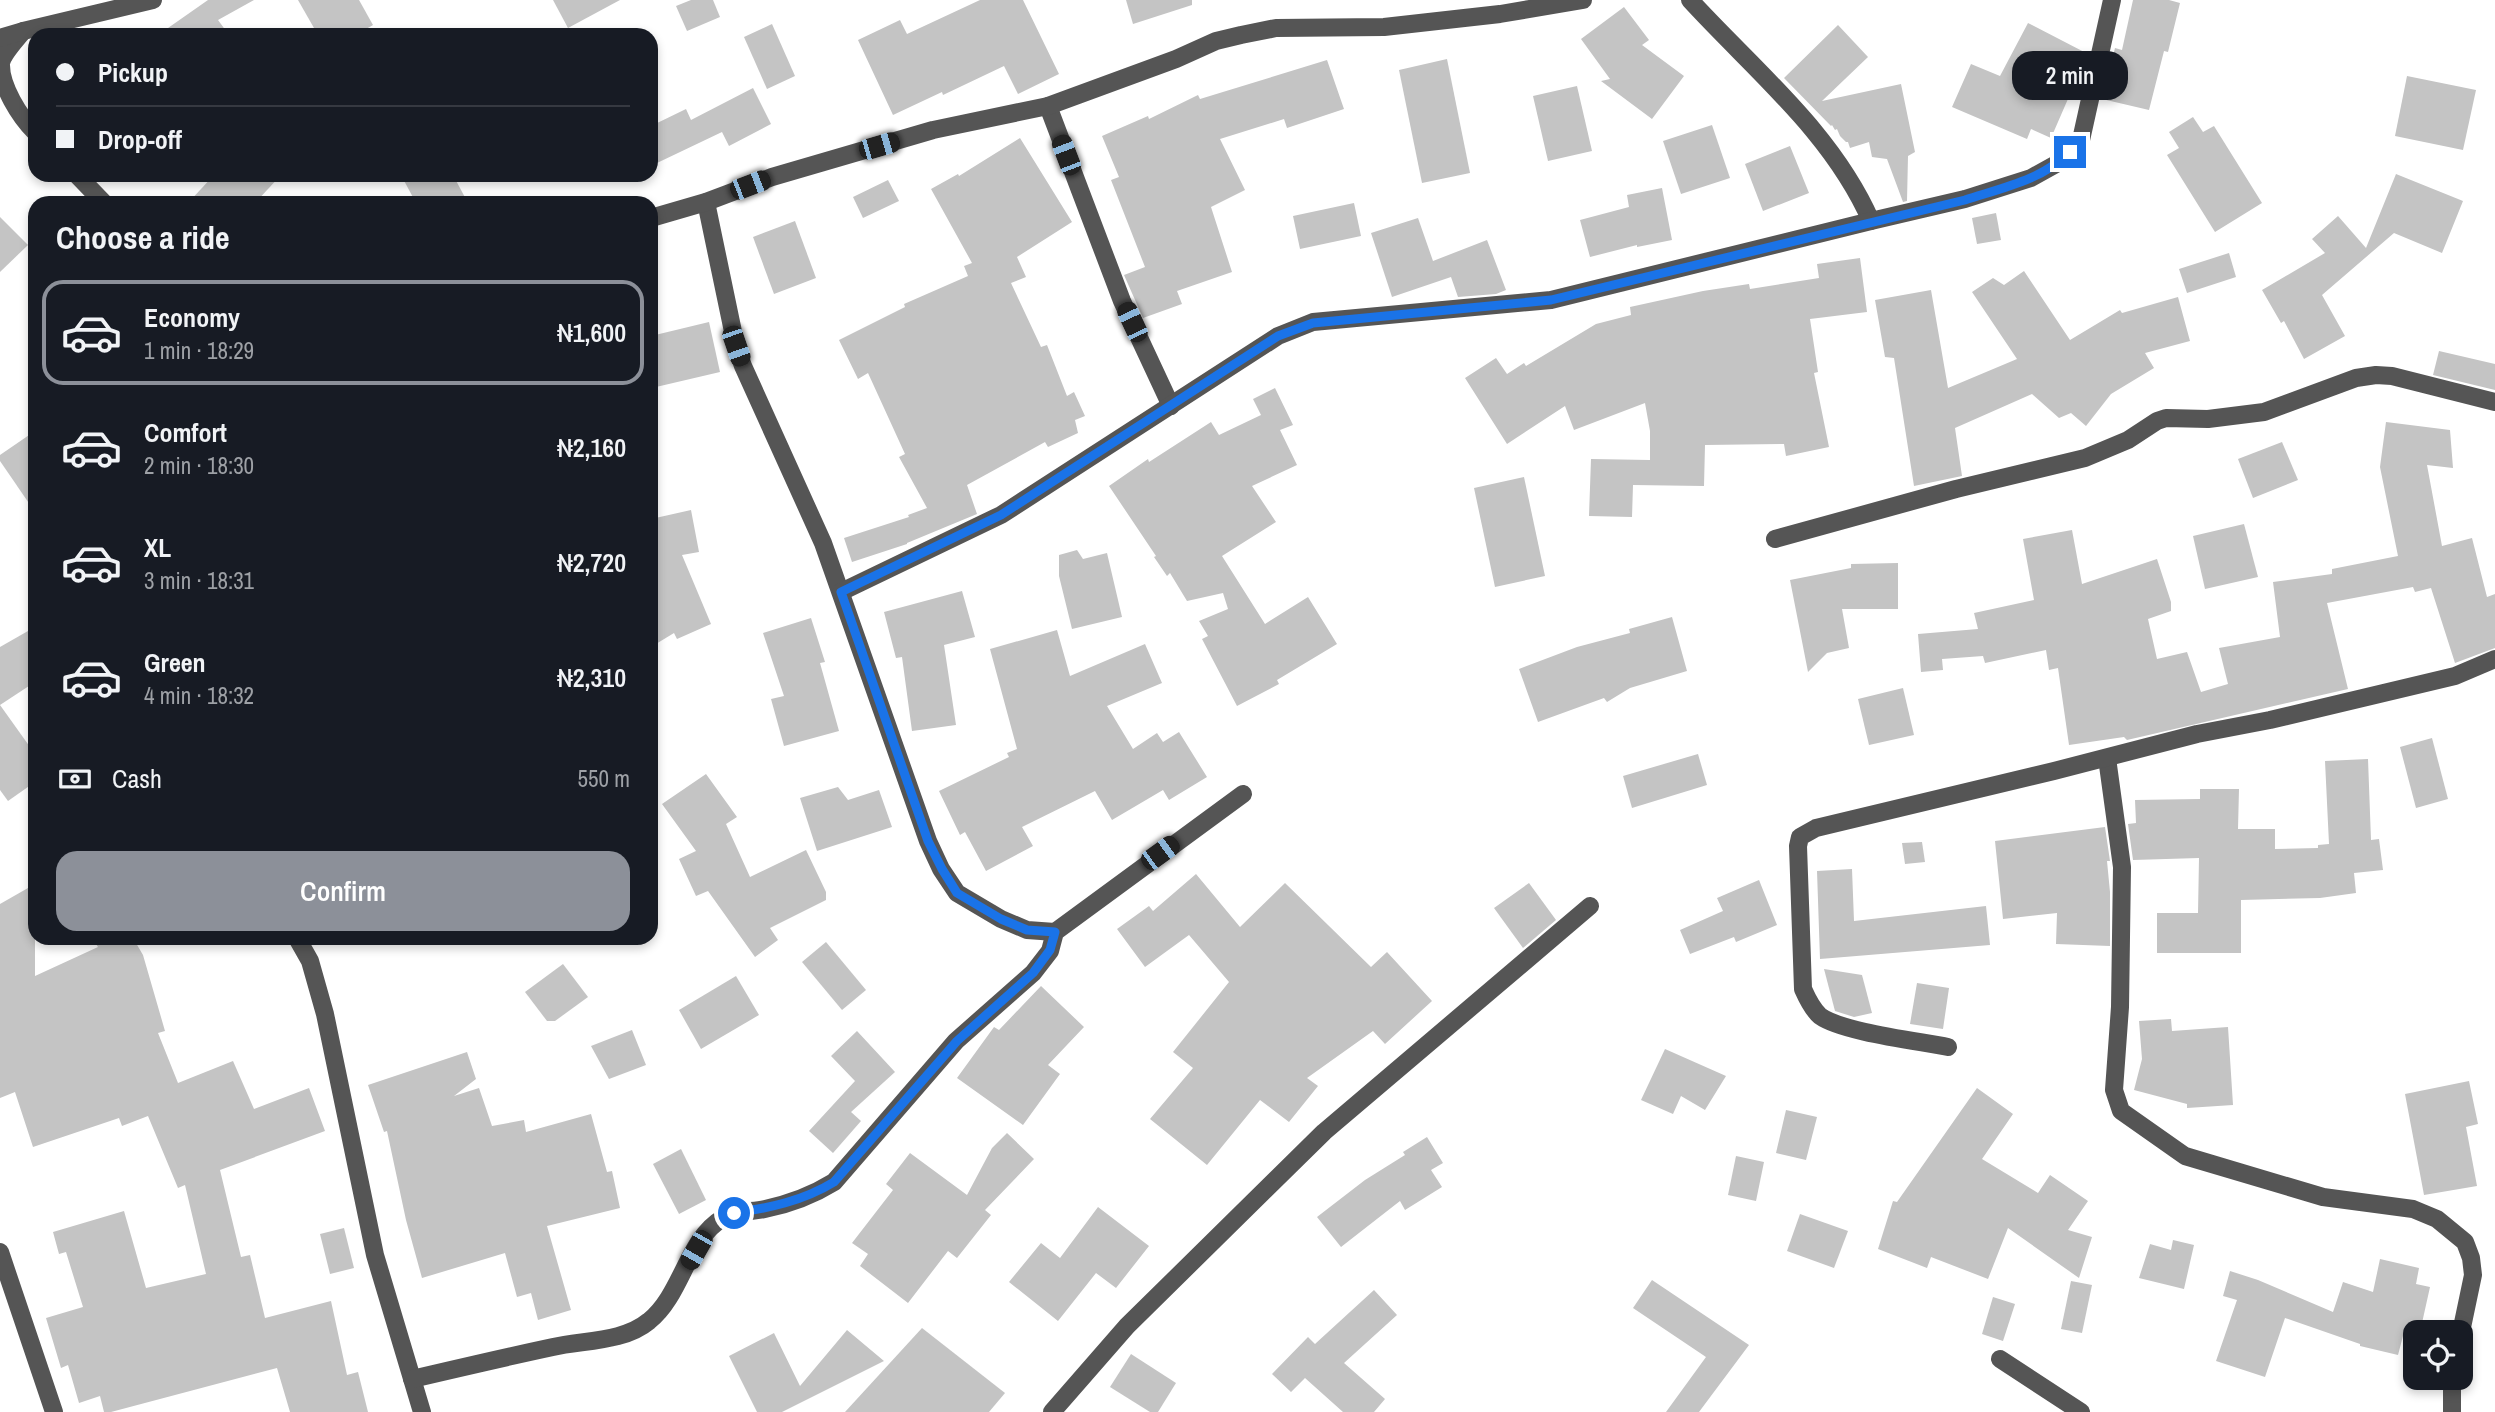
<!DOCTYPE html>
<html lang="en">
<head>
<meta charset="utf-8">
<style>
	body { margin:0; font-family:"Archivo Narrow",sans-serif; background:#242831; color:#f1f3f6; height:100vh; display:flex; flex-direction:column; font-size:26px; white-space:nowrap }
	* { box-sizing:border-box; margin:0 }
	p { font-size:23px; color:#9ea1a6 }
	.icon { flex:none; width:38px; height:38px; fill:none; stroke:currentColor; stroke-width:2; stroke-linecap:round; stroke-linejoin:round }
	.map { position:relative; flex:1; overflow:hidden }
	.side { position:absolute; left:28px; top:196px; width:630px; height:749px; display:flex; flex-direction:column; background:#171b24; border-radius:21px; box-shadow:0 4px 10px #0003 }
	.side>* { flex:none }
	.guide { position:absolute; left:28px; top:28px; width:630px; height:154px; border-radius:21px; box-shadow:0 4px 10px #0003; display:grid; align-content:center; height:154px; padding:0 28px; background:#171b24 }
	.controls { position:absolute; left:2403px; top:1320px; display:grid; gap:14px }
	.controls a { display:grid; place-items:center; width:70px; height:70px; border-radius:14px; background:#171b24; box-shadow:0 4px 10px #0003; font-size:35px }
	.end { position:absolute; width:32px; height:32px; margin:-16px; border:9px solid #1a73e8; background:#fff; box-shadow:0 0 0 4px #fff }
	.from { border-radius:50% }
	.bubble { position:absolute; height:49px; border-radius:21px; background:#171b24; box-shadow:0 4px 10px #0003; font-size:23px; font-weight:600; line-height:49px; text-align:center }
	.car { position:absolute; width:21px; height:42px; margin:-21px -10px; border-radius:9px; box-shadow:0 0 5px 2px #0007; background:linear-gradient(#222 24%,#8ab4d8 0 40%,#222 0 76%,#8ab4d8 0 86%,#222 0) }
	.guide b { display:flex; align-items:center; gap:24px; height:66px; font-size:26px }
	.guide b+b { border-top:2px solid #363941 }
	.guide i { width:18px; height:18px; background:#f1f3f6 }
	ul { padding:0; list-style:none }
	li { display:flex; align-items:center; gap:21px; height:105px; margin:0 14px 10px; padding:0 14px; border:4px solid transparent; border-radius:21px }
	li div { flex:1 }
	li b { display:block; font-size:26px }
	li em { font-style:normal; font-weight:600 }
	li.selected { border-color:#8c9099 }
	li>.icon { width:63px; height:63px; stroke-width:1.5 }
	h2 { padding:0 28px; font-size:32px; line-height:84px }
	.pay { display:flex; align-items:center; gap:18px; height:77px; padding:0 28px; font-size:26px }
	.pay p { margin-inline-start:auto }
	.action { display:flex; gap:14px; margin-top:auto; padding:14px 28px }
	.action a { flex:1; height:80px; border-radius:21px; background:#8c9099; color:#fff; font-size:28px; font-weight:600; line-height:80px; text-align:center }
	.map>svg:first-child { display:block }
	.building { fill:#c4c4c4 }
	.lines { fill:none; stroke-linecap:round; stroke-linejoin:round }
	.minor { stroke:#555; stroke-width:18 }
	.route { stroke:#1a73e8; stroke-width:9 }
</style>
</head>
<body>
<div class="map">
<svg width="2495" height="1412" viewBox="0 0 2495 1412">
	<rect width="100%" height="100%" fill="#fff"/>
	<!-- building -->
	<g class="building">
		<polygon points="208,0 254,0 218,20 229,35 158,35"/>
		<polygon points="298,0 359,0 373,25 356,35 318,35"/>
		<polygon points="553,0 620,0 568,28"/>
		<polygon points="691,0 713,0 720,17 687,31 676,6"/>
		<polygon points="980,0 1023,0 1059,74 1018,94 1004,66 943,95 942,92 893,115 858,40 900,20 907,34"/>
		<polygon points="1126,0 1192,0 1192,5 1133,24"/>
		<polygon points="2133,0 2169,0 2180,3 2168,52 2164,51 2149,110 2102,99 2115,48 2122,50"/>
		<polygon points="1624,7 1649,40 1642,45 1684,76 1652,119 1601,81 1610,79 1581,39"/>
		<polygon points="2028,23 2088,54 2080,94 2071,92 2051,138 2031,129 2027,139 1952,107 1971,64 2000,76"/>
		<polygon points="772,24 795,76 767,89 744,37"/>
		<polygon points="1838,25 1868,57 1822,101 1901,84 1915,152 1908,156 1907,201 1903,202 1887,159 1872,157 1869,142 1850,148 1848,142 1846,142 1840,136 1837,129 1835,130 1832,125 1831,126 1784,78"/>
		<polygon points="1447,59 1470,173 1422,183 1399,70"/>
		<polygon points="1327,60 1344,109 1287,128 1284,119 1220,139 1245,190 1211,207 1232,272 1177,291 1182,304 1143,318 1124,275 1145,267 1111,180 1119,177 1102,136 1148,116 1149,119 1198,95 1200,99"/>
		<polygon points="2407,76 2476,90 2463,150 2395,136"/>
		<polygon points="1577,86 1592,151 1548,161 1533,96"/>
		<polygon points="753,88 771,124 729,146 722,132 657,163 651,151 651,126 686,109 691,120"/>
		<polygon points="2193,117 2203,132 2214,126 2262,203 2215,232 2167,155 2179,148 2169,132"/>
		<polygon points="1712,125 1730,178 1681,194 1663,141"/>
		<polygon points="1020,138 1072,222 1017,257 1026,277 1011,283 1041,347 1047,345 1067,396 1074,392 1085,416 1075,420 1078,433 1048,447 1045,442 967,485 977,514 907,543 907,544 852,562 844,538 909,517 908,515 927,508 899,457 905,454 868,373 858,379 839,340 905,307 904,304 968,276 964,266 972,263 931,189 958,174 959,176"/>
		<polygon points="1790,146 1809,193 1763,211 1745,164"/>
		<polygon points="2396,174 2463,201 2442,253 2394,233 2322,295 2345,336 2304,359 2284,321 2281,323 2262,290 2325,253 2312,239 2338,216 2366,248"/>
		<polygon points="214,175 281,175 255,203 188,203"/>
		<polygon points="401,175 453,175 468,203 416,203"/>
		<polygon points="888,180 899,201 863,218 853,197"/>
		<polygon points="1662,188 1672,240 1637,247 1637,245 1590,257 1580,220 1629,207 1627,195"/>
		<polygon points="1354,203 1361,236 1300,249 1293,216"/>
		<polygon points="1996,213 2001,240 1977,244 1972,218"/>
		<polygon points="0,217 28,245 0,272"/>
		<polygon points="1418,218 1433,261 1487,240 1506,290 1496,294 1458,297 1451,277 1392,297 1371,233"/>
		<polygon points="795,221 816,278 774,294 753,237"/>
		<polygon points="2229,253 2236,277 2187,293 2179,269"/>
		<polygon points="1860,258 1867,312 1810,319 1818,372 1814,373 1829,447 1786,456 1784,444 1705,445 1704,486 1633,485 1632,517 1589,516 1591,459 1650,460 1650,431 1645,403 1574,430 1565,406 1507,444 1465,378 1496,358 1507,374 1524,363 1526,366 1596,324 1631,315 1630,307 1703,291 1749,284 1750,289 1819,278 1817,264"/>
		<polygon points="2024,271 2070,340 2120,310 2122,313 2178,297 2190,341 2145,353 2154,368 2111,394 2086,426 2071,413 2059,418 2032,394 1955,428 1962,476 1914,486 1894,358 1885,357 1875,300 1931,290 1948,388 2017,359 1972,292 1993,278 2004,285"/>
		<polygon points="709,322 720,372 656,387 651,365 651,336"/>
		<polygon points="2439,351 2495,364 2495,390 2433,375"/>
		<polygon points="1275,388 1293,425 1280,430 1297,465 1252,486 1276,522 1222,556 1265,624 1308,597 1337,644 1277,680 1279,684 1237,706 1202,639 1208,636 1199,621 1228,609 1223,593 1187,601 1170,573 1167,576 1154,557 1156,556 1109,486 1148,459 1149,462 1211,422 1219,435 1261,415 1253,399"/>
		<polygon points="2386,422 2450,430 2453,468 2427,465 2442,546 2472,538 2487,597 2495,594 2495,648 2455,663 2431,588 2415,592 2413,587 2327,603 2348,689 2127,740 2124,737 2069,745 2058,668 2049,670 2046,650 1985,663 1983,656 1942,659 1943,670 1921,672 1918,634 1978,629 1974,613 2034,600 2023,539 2072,530 2082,584 2157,559 2171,602 2171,611 2148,619 2157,659 2187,652 2201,692 2228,684 2219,648 2280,637 2273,582 2332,574 2332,569 2398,556 2380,467"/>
		<polygon points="35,431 35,512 0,461 0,455"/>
		<polygon points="2282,442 2298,480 2253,498 2238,459"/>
		<polygon points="1524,477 1545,576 1495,587 1474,488"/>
		<polygon points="691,510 699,552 682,555 711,624 677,639 674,633 651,647 651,519"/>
		<polygon points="2244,524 2258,577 2205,589 2193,536"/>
		<polygon points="1077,550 1083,559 1107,553 1122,617 1072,629 1059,576 1059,555"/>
		<polygon points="1898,563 1898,609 1842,609 1849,648 1827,653 1808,672 1790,580 1851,568 1851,564"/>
		<polygon points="962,591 975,637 944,645 956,725 912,731 902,657 896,658 884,612"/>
		<polygon points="1672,617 1687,671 1630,688 1607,702 1604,698 1538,722 1519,669 1577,647 1630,633 1629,629"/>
		<polygon points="811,618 825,662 820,663 839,731 784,746 771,699 784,696 763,633"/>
		<polygon points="35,627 35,682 0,705 0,647"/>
		<polygon points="1057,630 1070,676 1145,644 1162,683 1107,706 1133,749 1157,733 1163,742 1179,732 1207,777 1169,800 1163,790 1112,820 1095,791 1022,827 1033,846 986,871 965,832 960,835 939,791 1009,757 1007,753 1017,749 990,649"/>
		<polygon points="1903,688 1914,735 1869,745 1858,699"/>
		<polygon points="0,705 35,754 35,782 8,801 0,790"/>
		<polygon points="2432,738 2448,799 2416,808 2400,747"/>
		<polygon points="1698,754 1707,785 1632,808 1623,776"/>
		<polygon points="2368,759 2371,840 2379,839 2383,870 2354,873 2356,893 2320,898 2241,900 2241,953 2157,953 2157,913 2198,913 2199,858 2133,860 2128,824 2136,823 2135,800 2200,799 2200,789 2239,789 2238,829 2275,829 2275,849 2318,848 2318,845 2329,844 2325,761"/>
		<polygon points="706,774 737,817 726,824 750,877 806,850 826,892 826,900 770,928 778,940 755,957 708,891 696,896 679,859 696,851 662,804"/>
		<polygon points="838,787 848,800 879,790 892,827 817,851 800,798"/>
		<polygon points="2105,827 2110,861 2107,861 2110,892 2110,946 2056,944 2057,913 2003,919 1995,841"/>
		<polygon points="1922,842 1925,862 1905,864 1902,843"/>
		<polygon points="1852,869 1854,921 1986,906 1990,945 1820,959 1817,871"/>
		<polygon points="1196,874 1240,927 1285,883 1371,967 1387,952 1432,1001 1385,1044 1373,1031 1307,1078 1318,1086 1289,1122 1260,1100 1207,1165 1150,1119 1193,1068 1173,1052 1229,982 1189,935 1145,967 1117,929 1149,906 1153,911"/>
		<polygon points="1759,880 1777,925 1736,942 1734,937 1690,954 1680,930 1723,911 1717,898"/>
		<polygon points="1529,883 1556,920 1523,948 1494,908"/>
		<polygon points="35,884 35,976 98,947 92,938 133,938 143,955 165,1031 158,1033 178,1083 233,1061 254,1109 309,1088 325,1131 220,1170 241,1257 250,1255 265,1318 331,1301 347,1375 358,1372 368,1412 290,1412 277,1368 111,1412 104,1412 100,1396 79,1403 68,1365 61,1368 46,1318 83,1307 66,1252 59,1254 53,1232 124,1211 146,1288 206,1274 185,1185 178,1188 148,1116 122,1126 119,1118 33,1147 15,1092 0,1098 0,904"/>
		<polygon points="826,942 866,990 842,1010 802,962"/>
		<polygon points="563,964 588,997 555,1021 547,1021 525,992"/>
		<polygon points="1824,969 1862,975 1872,1013 1854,1017 1835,1011"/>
		<polygon points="736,976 759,1015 701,1049 679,1010"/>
		<polygon points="1917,983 1949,988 1943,1029 1910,1024"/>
		<polygon points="1041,986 1084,1027 1048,1065 1060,1074 1023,1125 957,1078 994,1027 999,1030"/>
		<polygon points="2171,1019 2172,1031 2228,1027 2233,1105 2187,1108 2187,1104 2134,1090 2142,1059 2139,1021"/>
		<polygon points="632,1030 646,1065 609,1079 591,1046"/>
		<polygon points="857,1031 895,1072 851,1112 861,1121 833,1153 809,1131 855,1081 831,1056"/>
		<polygon points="1665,1049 1726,1076 1705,1110 1681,1096 1673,1114 1641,1100"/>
		<polygon points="467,1052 476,1079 454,1096 479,1088 492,1126 524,1120 526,1132 591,1114 607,1172 612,1171 620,1208 547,1226 571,1310 538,1320 531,1293 517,1297 505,1253 422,1278 406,1220 387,1131 384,1132 368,1085"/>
		<polygon points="2469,1081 2478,1124 2466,1127 2477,1186 2424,1195 2405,1094"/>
		<polygon points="1977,1088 2013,1114 1982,1159 2038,1193 2050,1175 2088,1201 2068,1230 2092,1237 2079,1278 2008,1228 1988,1279 1931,1257 1927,1268 1878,1249 1893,1201 1897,1202"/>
		<polygon points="1786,1110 1817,1117 1806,1160 1776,1153"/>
		<polygon points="1007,1133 1034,1159 985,1210 991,1215 957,1258 948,1251 908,1303 860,1266 868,1254 852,1243 893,1190 886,1184 910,1153 967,1195 992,1148"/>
		<polygon points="1427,1137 1443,1163 1431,1170 1442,1187 1405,1210 1400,1201 1341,1247 1317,1217 1365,1180 1405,1155 1403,1152"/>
		<polygon points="681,1149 706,1200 679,1214 653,1164"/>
		<polygon points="1736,1156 1764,1162 1756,1201 1728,1195"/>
		<polygon points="1098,1207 1149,1246 1116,1288 1096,1273 1058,1321 1009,1282 1041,1243 1060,1258"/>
		<polygon points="1800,1214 1848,1231 1834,1268 1787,1251"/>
		<polygon points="344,1228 354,1268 330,1274 320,1234"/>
		<polygon points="2173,1240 2194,1245 2184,1289 2139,1278 2150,1244 2171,1250"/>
		<polygon points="2380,1259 2419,1268 2416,1284 2430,1287 2420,1332 2415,1332 2415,1339 2403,1336 2398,1355 2360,1346 2360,1344 2285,1318 2265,1377 2216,1361 2237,1300 2223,1296 2230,1271 2258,1280 2333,1312 2343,1282 2373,1292"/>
		<polygon points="1652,1280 1749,1345 1699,1412 1666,1412 1706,1357 1633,1308"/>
		<polygon points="2071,1281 2092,1285 2082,1333 2061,1329"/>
		<polygon points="1374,1290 1397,1315 1344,1363 1385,1399 1374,1412 1343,1412 1305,1378 1291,1392 1272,1374 1308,1337 1315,1344"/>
		<polygon points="1993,1297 2015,1304 2003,1341 1982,1334"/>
		<polygon points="922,1328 1005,1393 989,1412 845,1412"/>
		<polygon points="847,1330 884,1361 782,1412 757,1412 729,1356 774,1333 800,1386"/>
		<polygon points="1131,1354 1176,1383 1158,1412 1150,1412 1110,1387"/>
	</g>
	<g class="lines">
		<!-- minor -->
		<g class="minor">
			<path d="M1690,0C1754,70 1832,132 1871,221L1965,199L2031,178L2058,163L2081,140L2112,0"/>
			<path d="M23,31C17,39 3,53 1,63C0,86 20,117 35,132"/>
			<polyline points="0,38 23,31 153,0"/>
			<polyline points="1048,106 1122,301 1171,406"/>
			<polyline points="77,175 104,203"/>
			<polyline points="706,202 736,346 743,366 823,543 928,841 941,869 957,893 1001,919 1027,930 1055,932"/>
			<polyline points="651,218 706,202 772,177 933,130 1048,106 1176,59 1216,41 1241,35 1276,28 1384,27 1500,14 1583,0"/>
			<polyline points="1775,539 1956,489 2085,458 2128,440 2157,421 2166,418 2208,419 2264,412 2356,378 2376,375 2392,376 2495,402"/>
			<polyline points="841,592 1001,515 1278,336 1313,322 1551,300 1871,221"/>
			<polyline points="2107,758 2122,867 2120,1007 2114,1090 2121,1111 2185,1156 2323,1197 2413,1209 2437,1219 2465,1242 2471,1258 2473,1275 2460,1337"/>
			<polyline points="297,938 310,961 325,1014 375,1255 422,1412"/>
			<path d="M1948,1047C1918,1041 1842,1032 1820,1016C1812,1009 1807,998 1803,989L1798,846L1800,837L1816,828L2054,771L2197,734L2270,720L2455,676L2495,659"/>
			<polyline points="0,1252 54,1412"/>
			<polyline points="2000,1359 2081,1412"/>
			<path d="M412,1379C459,1368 506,1357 553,1347C584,1340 624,1342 649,1321C682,1295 687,1239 723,1218C736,1211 750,1212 765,1209C789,1204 813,1195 834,1182L956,1041L1033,973L1050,951L1055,932L1243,794"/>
			<polyline points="1052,1412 1127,1326 1324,1132 1590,906"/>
			<polyline points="2452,1412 2452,1377"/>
		</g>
	</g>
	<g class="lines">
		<!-- route -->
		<path class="route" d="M734,1213C769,1208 803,1201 834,1182L957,1041L1033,973L1050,950L1055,932L1027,930L1001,919L957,893L942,869L928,841L841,592L1001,515L1278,336L1313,323L1551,300L1965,200C2002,188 2042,180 2070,152"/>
	</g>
</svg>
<div class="controls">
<a><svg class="icon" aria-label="locate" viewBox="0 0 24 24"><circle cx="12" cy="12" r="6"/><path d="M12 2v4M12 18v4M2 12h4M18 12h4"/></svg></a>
</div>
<i class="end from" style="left:734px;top:1213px"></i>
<i class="end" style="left:2070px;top:152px"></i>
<div class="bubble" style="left:2012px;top:51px;width:116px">2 min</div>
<i class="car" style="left:879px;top:146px;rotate:74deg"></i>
<i class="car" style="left:1066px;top:155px;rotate:339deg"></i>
<i class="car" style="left:750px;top:185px;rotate:69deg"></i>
<i class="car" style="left:1132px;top:322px;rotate:335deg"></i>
<i class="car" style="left:736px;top:346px;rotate:161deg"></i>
<i class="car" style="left:1160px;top:853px;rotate:54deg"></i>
<i class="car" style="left:696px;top:1250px;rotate:210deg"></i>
<div class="guide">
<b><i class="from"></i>Pickup</b>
<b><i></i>Drop-off</b>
</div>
<section class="side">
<h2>Choose a ride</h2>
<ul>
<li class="selected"><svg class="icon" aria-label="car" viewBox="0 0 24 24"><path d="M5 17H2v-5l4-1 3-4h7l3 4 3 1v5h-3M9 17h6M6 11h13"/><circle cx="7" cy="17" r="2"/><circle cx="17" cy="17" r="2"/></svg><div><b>Economy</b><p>1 min · 18:29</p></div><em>₦1,600</em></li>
<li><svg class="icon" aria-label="car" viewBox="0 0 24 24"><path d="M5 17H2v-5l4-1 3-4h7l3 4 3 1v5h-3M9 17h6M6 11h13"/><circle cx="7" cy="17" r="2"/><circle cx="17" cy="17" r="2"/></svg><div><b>Comfort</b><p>2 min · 18:30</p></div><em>₦2,160</em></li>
<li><svg class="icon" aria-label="car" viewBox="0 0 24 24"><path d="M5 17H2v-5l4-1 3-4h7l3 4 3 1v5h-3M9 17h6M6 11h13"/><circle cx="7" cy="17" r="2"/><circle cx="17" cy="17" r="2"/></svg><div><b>XL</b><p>3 min · 18:31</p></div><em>₦2,720</em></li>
<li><svg class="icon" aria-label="car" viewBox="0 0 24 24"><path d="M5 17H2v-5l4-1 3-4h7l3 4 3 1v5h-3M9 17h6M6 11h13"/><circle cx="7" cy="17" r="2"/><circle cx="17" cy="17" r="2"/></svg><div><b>Green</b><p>4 min · 18:32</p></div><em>₦2,310</em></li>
</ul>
<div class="pay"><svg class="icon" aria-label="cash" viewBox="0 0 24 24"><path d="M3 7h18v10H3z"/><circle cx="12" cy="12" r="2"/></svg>Cash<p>550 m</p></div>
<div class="action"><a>Confirm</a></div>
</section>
</div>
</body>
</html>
